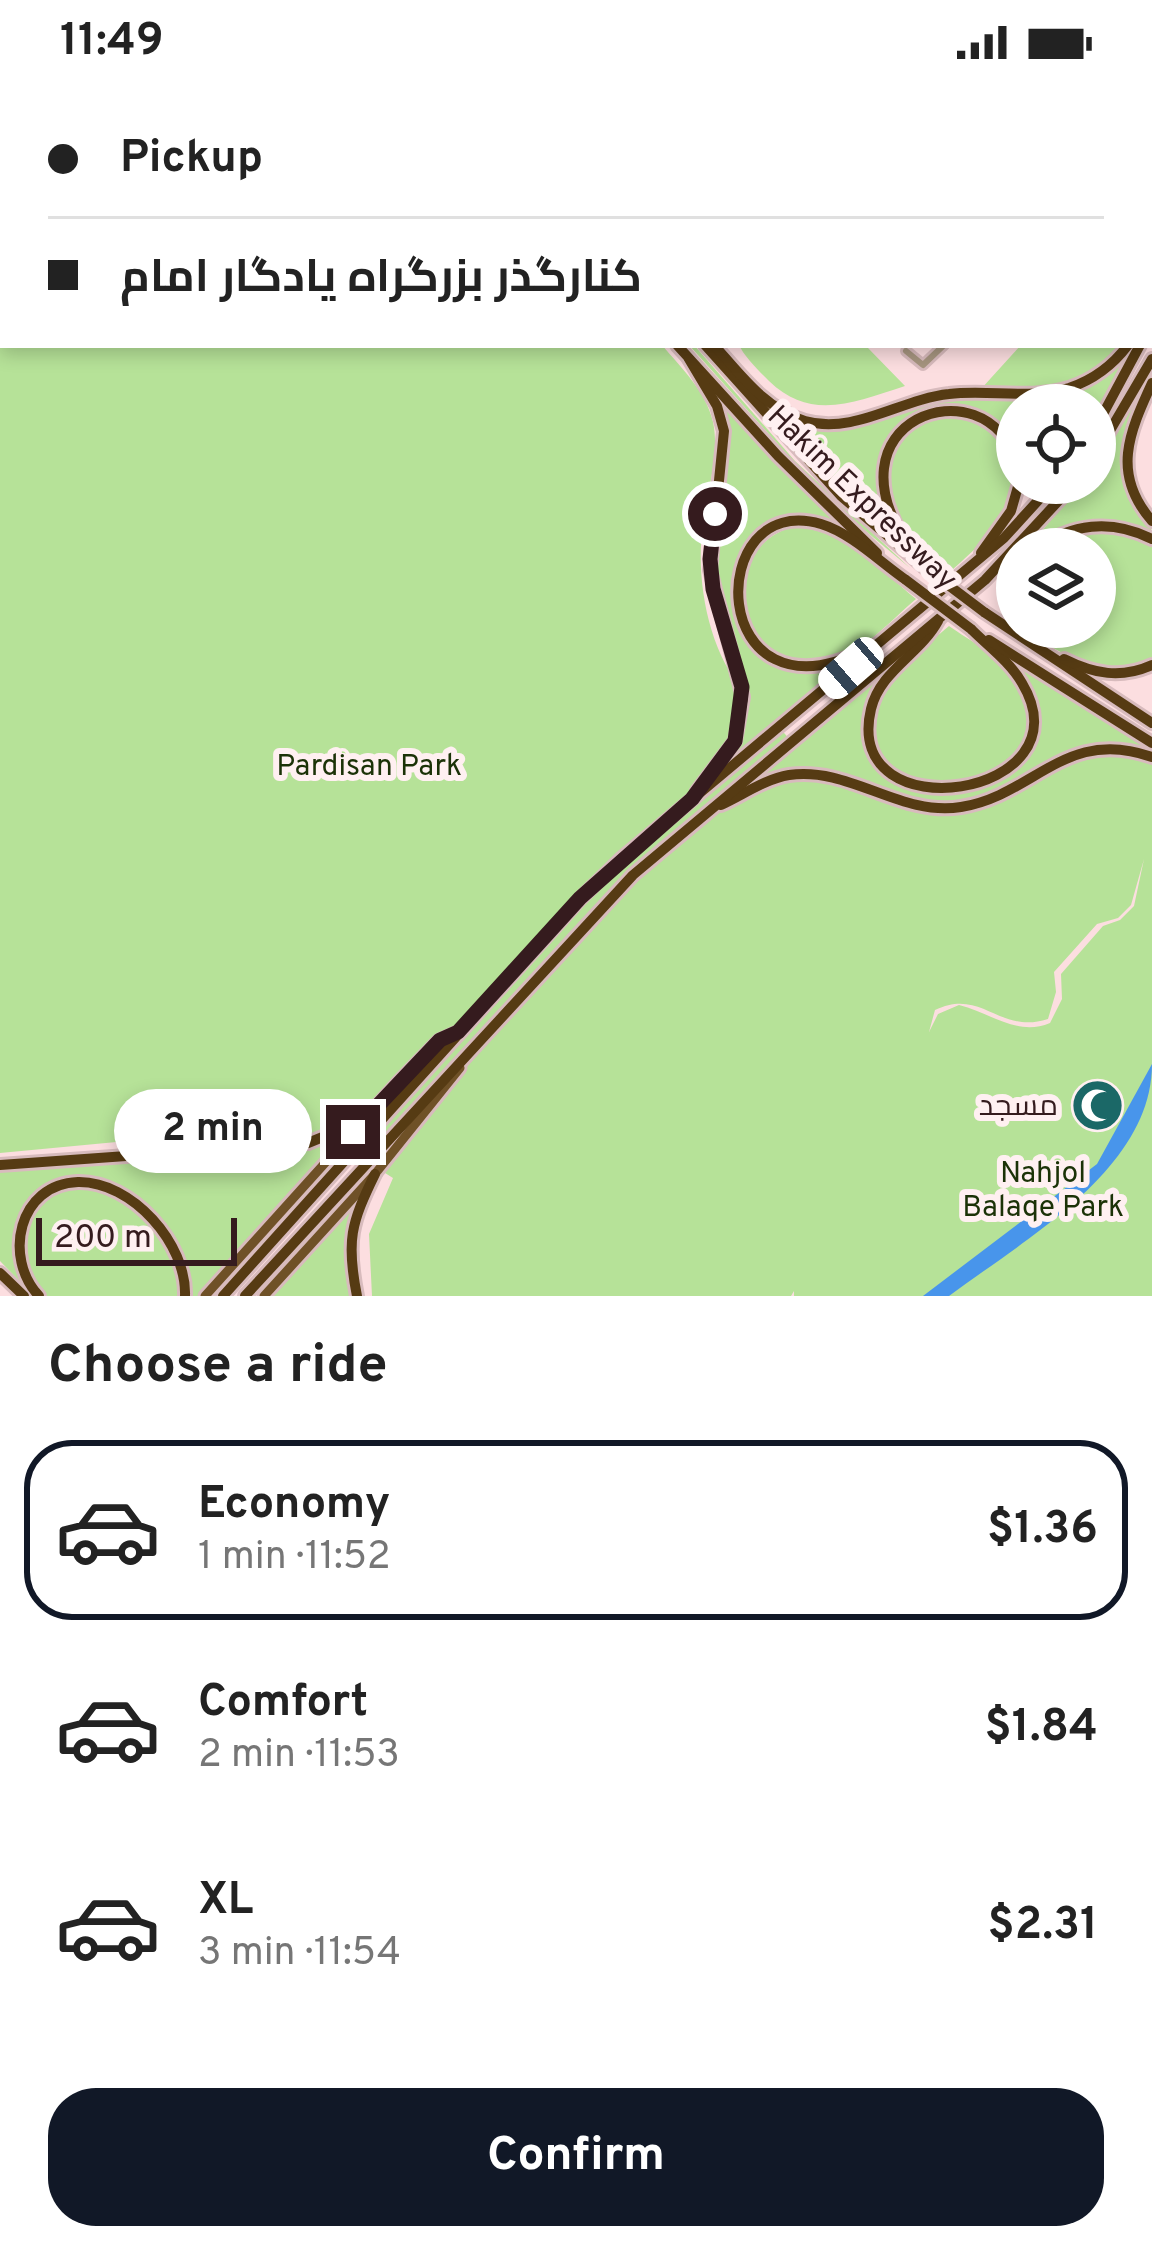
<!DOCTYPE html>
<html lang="en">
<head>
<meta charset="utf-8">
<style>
	body { margin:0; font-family:Overpass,Cairo,sans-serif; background:#f6f6f6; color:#222; height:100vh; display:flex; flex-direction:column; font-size:45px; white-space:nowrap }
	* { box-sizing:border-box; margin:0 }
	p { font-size:39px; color:#767676 }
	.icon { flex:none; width:66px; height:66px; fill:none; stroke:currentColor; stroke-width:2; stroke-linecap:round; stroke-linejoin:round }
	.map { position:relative; height:1212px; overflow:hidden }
	.side { display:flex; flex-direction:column; background:#fff; flex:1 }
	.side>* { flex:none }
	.banner { position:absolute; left:0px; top:0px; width:1152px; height:264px; box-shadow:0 6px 18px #0003; display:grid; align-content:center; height:264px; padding:0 48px; background:#fff }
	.tools { position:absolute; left:996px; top:300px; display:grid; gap:24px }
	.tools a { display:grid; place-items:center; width:120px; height:120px; border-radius:50%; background:#fff; box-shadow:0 6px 18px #0003; font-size:60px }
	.scale { position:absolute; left:36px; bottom:30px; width:201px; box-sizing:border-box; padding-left:12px; border:6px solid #351b1e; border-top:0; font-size:33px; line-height:42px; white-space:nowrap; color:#351b1e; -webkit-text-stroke:9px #fff0f1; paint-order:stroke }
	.end { position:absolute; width:54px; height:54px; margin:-27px; border:15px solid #351b1e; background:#fff; box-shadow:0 0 0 6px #fff }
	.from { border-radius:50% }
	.bubble { position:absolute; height:84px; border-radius:42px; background:#fff; box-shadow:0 6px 18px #0003; font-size:39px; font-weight:700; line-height:84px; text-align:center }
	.car { position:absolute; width:36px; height:72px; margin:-36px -18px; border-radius:15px; box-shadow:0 0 9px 3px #0007; background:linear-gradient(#fff 24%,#345 0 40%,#fff 0 76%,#345 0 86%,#fff 0) }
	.banner b { display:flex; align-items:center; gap:42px; height:114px; font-size:45px }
	.banner b+b { border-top:3px solid #e0e0e0 }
	.banner i { width:30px; height:30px; background:#222 }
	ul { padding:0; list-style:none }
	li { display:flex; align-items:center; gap:36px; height:180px; margin:0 24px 18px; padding:0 24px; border:6px solid transparent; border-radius:48px }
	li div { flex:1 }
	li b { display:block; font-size:45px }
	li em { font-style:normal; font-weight:700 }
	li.on { border-color:#111827 }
	li>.icon { width:108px; height:108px; stroke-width:1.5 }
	h2 { padding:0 48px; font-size:54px; line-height:144px }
	.action { display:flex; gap:24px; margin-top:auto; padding:24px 48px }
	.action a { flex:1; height:138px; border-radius:48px; background:#111827; color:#fff; font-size:48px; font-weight:700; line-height:138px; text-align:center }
	.status { display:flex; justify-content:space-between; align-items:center; height:84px; padding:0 60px; background:#fff; direction:ltr }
	.status svg { height:33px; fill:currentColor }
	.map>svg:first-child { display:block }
	.green { fill:#b6e298; fill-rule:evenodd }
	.water { fill:#4895eb }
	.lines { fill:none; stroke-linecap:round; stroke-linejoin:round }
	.minor-casing { stroke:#d8bbbd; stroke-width:12 }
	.major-casing { stroke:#d8bbbd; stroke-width:15 }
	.highway-casing { stroke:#d8bbbd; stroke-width:16 }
	.minor { stroke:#a6957f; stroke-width:6 }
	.major { stroke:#6f5127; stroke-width:9 }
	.highway { stroke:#563b13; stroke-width:10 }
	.highway-bridge-casing { stroke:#d8bbbd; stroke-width:16; stroke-linecap:butt }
	.highway-bridge { stroke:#563b13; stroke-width:10 }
	.route { stroke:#351b1e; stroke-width:15 }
	.labels { text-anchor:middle; stroke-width:12; stroke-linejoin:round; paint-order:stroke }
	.street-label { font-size:30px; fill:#351b1e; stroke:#fff0f1 }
	.park-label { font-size:30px; fill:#1b3207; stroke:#fff0f1 }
	.poi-label { font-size:30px; fill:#351b1e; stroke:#fff0f1; text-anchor:end }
</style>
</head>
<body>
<div class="status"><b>11:49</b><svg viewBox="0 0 49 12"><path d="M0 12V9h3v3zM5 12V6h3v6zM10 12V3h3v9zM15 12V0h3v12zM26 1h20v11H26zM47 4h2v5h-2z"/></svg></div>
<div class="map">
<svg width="1152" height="1212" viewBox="0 0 1152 1212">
	<rect width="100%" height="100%" fill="#fcdee0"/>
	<!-- green -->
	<g class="green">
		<path d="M0,0L441,3H3V261H662C682,285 706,307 713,338C720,371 707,408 703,440C695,494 708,568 745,608V594L714,489L729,361L717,313L866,464C697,338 687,657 857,573L776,640L794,660L929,549C895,582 847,620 874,673C923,765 1119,668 995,566L1152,664V670C1065,641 1038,704 963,719C910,729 869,691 821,688C837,706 855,707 878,714C908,724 938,732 970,725C1044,707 1061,649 1152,679V1212H794V1207L791,1212H372L369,1150L393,1094L337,1059L202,1212H188C190,1160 143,1107 92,1097C24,1082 4,1156 28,1206L0,1177V1085L297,1064L331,1056L320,1049L127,1057L0,1069ZM1144,775L1134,822L1120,836L1103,842L1061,890L1062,915L1050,939C1017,953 989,928 959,921L938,930L929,948L935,926C982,903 999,951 1048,935L1056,908L1054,888L1097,840L1118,834L1131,821Z"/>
		<polygon points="689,261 694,261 795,377 910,484 826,414"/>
		<path d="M739,261L868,264L905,302C855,318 811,338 769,297C758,286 744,272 739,261Z"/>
		<path d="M1021,261H1125C1077,308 1044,305 981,305Z"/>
		<path d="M1134,261L1095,333V321H1017V367C969,275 827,336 903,461L821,385L763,316L805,341L831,345L947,313L1065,308Z"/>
		<path d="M1152,287C1147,323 1116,351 1123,390C1127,413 1151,428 1152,451C1093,427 1078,442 1026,465L1083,399H1095V384Z"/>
		<path d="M950,331C975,335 990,342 1004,364C1036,414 983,458 949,489C935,478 916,467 906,452C868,399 887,344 950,331Z"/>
		<path d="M791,443C844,444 877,483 916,515C890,537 859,573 825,579C743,595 705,473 791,443Z"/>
		<path d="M1106,444L1152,460V576C1105,603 1060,568 1020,543H1095V465H1041L1067,451Z"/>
		<path d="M949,542C970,557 999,571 1013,593C1083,695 888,743 875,651C873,636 875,619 883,606C899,581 927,561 949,542Z"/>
		<polygon points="368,1100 347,1148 354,1212 269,1212"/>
		<path d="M77,1102C142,1111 171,1152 182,1212H43C10,1164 16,1118 77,1102Z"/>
	</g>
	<!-- water -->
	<path class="water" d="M1152,980C1152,1085 1025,1155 949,1212H923L1097,1080Z"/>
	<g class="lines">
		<defs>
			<g id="minor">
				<polyline points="554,0 557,3"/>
				<polyline points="564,0 567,3"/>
				<polyline points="625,0 628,3"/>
				<polyline points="731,0 734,3"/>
				<polyline points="899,0 902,3"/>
				<polyline points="1132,0 1135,3"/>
				<polyline points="822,3 824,0"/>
				<polyline points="1029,3 1031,0"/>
				<polyline points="1039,3 1041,0"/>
				<polyline points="1149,10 1152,6"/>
				<polyline points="1149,15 1152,17"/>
				<polyline points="906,267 923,281 944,261"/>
			</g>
			<g id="major">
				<polyline points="205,1212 399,997 439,956 457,948"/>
				<polyline points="264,1212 375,1090 460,984"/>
			</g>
			<g id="highway">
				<polyline points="462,0 464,3"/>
				<polyline points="483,0 486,3"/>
				<polyline points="1149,240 1152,233"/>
				<polyline points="677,261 778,372 877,469"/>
				<polyline points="705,261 841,412 923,482"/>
				<path d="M714,261C740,290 766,326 805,337C854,351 901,315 949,310C988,305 1030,316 1069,304C1093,296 1113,281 1128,261"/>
				<polyline points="689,275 717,322 724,347 710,486 743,613 735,657 697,707"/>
				<path d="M1152,299C1129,349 1111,390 1152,437"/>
				<polyline points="1095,345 1140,261"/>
				<polyline points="1095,372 1152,275"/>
				<path d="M1034,465C1072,440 1110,434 1152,455"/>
				<path d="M914,469C815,336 986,276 1017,379"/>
				<polyline points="981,469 1011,427 1019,399"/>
				<polyline points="984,528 1152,639"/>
				<path d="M938,537C920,570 880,587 871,625C841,751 1091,714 1022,599C1010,578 988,562 971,545"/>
				<polyline points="989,556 1152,659"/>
				<path d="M867,565C705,647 703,405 821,440C851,449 880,478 906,496"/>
				<path d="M1064,575C1094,590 1121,595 1152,581"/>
				<path d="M721,721C743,711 765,695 789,691C850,682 900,733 961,723C1035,711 1066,642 1152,673"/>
				<polyline points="0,1081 308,1059 362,1037"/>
				<polyline points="0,1189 24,1212"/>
				<path d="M39,1212C3,1174 18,1100 78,1098C132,1097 187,1160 185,1212"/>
				<polyline points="223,1212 581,814 621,775 1004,454 1054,399"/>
				<polyline points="245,1212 633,791 985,496 1075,399"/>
				<path d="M357,1212C346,1157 351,1139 375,1090"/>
			</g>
		</defs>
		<!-- minor casing -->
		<use href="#minor" class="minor-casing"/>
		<!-- major casing -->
		<use href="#major" class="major-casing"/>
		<!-- highway casing -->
		<use href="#highway" class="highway-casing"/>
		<!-- minor -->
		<use href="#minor" class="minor"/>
		<!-- major -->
		<use href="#major" class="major"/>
		<!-- highway -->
		<use href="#highway" class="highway"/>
		<defs>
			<g id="highway-bridge">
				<polyline points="923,482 984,528"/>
				<polyline points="906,496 971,545"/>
			</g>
		</defs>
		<!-- highway-bridge casing -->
		<use href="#highway-bridge" class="highway-bridge-casing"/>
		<!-- highway-bridge -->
		<use href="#highway-bridge" class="highway-bridge"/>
	</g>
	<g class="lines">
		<!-- route -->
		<polyline class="route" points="353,1048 440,956 458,948 580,814 692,715 735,657 742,603 713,505 710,475 715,430"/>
	</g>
	<!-- icons -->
	<defs>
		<symbol id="mosque-disc" viewBox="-11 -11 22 22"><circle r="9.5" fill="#1b6867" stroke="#fff0f1"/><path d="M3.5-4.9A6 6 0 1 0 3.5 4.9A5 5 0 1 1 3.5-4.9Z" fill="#fff"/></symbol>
	</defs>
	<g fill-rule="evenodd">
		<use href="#mosque-disc" x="1068" y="992" width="59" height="59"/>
	</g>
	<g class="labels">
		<!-- street labels -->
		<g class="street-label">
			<text transform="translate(863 413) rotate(44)" y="10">Hakim Expressway</text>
		</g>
		<!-- park labels -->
		<g class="park-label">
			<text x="369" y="691">Pardisan Park</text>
			<text x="1043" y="1098">Nahjol<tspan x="1043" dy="34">Balaqe Park</tspan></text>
		</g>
		<!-- poi labels -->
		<g class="poi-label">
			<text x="1058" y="1031">مسجد</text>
		</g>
	</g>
</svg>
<div class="tools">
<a><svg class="icon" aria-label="locate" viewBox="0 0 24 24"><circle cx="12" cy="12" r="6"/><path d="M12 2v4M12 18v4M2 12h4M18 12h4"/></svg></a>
<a><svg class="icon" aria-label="layers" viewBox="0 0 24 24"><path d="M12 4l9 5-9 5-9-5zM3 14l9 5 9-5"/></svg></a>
</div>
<div class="scale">200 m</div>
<i class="end from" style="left:715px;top:430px"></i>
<i class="end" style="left:353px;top:1048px"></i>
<div class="bubble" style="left:114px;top:1005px;width:198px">2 min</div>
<i class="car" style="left:851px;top:584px;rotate:229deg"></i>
<div class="banner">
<b><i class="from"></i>Pickup</b>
<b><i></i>کنارگذر بزرگراه یادگار امام</b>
</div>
</div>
<section class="side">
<h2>Choose a ride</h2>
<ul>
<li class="on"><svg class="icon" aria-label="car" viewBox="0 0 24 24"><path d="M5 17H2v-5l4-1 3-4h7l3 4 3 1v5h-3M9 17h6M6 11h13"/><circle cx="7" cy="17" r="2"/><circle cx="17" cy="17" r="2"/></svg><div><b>Economy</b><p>1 min · 11:52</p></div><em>$1.36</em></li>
<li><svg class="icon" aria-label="car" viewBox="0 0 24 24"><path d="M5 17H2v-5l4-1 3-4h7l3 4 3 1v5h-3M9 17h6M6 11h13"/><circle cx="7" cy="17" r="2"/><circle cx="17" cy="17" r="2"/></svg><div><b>Comfort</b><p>2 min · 11:53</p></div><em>$1.84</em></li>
<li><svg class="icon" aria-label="car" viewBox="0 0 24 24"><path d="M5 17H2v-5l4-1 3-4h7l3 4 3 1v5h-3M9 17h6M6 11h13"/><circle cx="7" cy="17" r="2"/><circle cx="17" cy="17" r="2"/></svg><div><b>XL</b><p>3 min · 11:54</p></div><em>$2.31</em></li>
</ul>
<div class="action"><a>Confirm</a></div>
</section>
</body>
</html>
